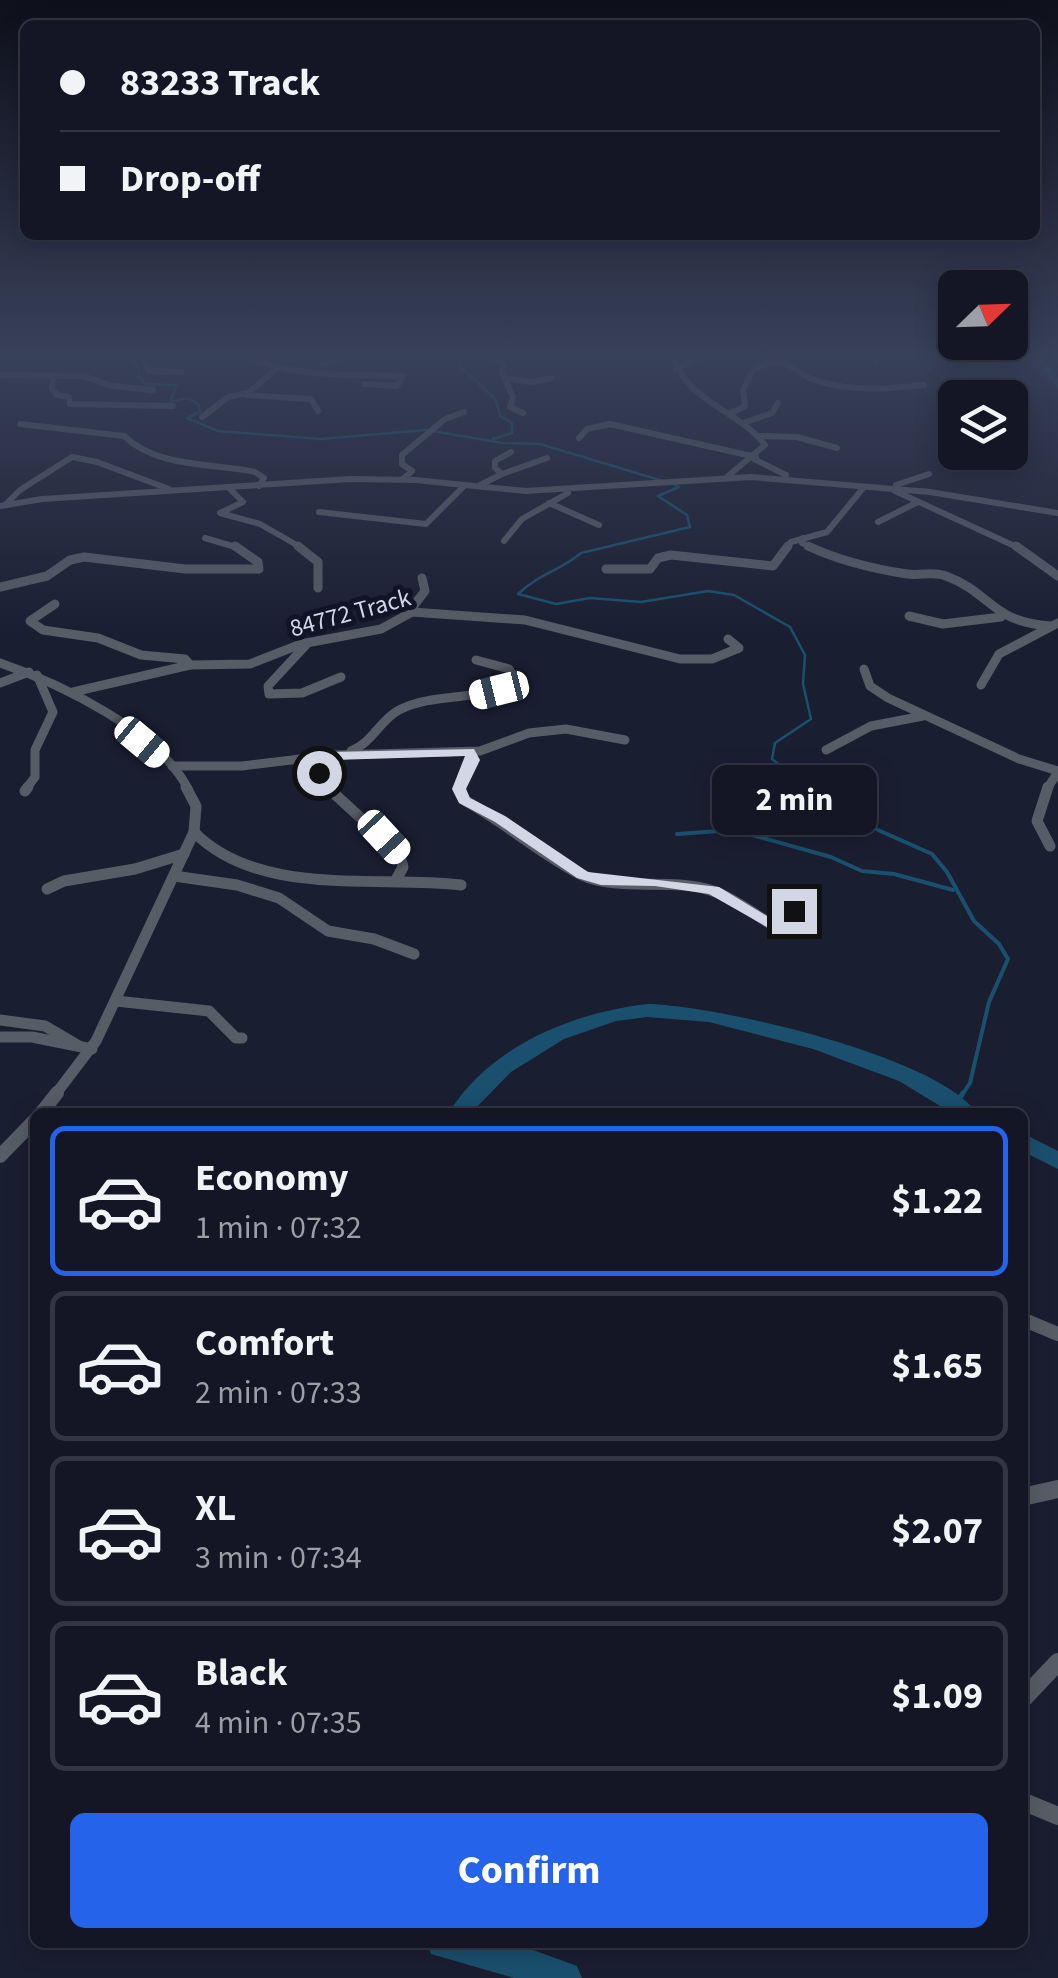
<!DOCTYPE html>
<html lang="en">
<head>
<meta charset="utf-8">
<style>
	body { margin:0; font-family:"Source Sans 3",sans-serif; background:#212332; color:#f1f3f6; height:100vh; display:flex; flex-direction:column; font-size:38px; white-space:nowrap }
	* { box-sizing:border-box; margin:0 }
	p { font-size:32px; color:#9d9fa7 }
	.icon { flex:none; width:55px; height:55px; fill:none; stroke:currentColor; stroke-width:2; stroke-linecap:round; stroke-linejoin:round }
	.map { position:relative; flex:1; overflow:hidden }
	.panel { position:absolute; left:30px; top:1108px; width:998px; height:840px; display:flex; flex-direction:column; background:#141625; border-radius:15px; box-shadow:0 5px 25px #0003,0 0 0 2px #333542 }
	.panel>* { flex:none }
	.banner { position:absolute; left:20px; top:20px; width:1020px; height:220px; border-radius:15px; box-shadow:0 5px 25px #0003,0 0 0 2px #333542; display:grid; align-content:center; height:220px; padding:0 40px; background:#141625 }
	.needle { width:65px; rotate:67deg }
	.buttons { position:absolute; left:938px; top:270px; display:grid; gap:20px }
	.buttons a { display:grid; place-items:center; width:90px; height:90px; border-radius:15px; background:#141625; box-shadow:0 5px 25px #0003,0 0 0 2px #333542; font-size:50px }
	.end { position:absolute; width:45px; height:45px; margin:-22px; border:12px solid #d3d7e5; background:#111; box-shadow:0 0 0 5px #111 }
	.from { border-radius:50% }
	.bubble { position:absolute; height:70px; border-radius:15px; background:#141625; box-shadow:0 5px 25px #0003,0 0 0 2px #333542; font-size:32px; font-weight:700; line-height:70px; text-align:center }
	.car { position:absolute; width:30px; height:60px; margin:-30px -15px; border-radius:12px; box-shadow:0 0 8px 2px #0007; background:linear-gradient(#fff 24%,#345 0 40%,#fff 0 76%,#345 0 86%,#fff 0) }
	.banner b { display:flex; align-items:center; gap:35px; height:95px; font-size:38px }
	.banner b+b { border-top:2px solid #333542 }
	.banner i { width:25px; height:25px; background:#f1f3f6 }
	ul { padding:18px 0 0; list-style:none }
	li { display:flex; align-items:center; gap:30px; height:150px; margin:0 20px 15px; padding:0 20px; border:5px solid #333542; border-radius:15px }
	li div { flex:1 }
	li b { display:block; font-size:38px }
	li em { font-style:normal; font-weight:700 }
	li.selected { border-color:#2563eb }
	li>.icon { width:90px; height:90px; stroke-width:1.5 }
	.button { display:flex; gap:20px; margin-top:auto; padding:20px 40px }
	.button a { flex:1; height:115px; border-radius:15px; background:#2563eb; color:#fff; font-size:40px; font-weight:700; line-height:115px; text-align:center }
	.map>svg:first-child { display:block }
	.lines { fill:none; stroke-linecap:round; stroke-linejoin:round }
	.stream-far2 { stroke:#1a506e; stroke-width:2.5 }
	.stream-far1 { stroke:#1a506e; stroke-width:4 }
	.stream { stroke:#1a506e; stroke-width:5 }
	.river { fill:#1a506e; fill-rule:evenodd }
	.minor-far4 { stroke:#565d66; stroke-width:6 }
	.minor-far3 { stroke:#565d66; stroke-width:9 }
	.minor-far2 { stroke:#565d66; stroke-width:11 }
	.minor-far1 { stroke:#565d66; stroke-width:14 }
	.minor { stroke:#565d66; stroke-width:18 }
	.route { fill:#d3d7e5 }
	.labels { text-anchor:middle; stroke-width:10; stroke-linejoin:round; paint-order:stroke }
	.far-street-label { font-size:25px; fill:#d3d7e5; stroke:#111427 }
</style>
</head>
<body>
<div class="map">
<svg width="1058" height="1978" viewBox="0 0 1058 1978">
	<rect width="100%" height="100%" fill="#1a1e31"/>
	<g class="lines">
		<!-- stream-far2 -->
		<g class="stream-far2">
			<polyline points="128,358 138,366 138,377 146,384 177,385 170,402 188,398 199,405 200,412 187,418 218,431 321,439 426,430 503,443 540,444 663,481"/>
			<polyline points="459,365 496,400 500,416 512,423 512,433 493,439"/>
			<path d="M672,483L679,487L658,496L687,515L690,527L581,553C560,571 540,573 518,594L556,604L590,598L641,602L708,591L734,595L790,627L805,655L803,684L811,719L775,743L772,759L810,789"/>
		</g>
		<!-- stream-far1 -->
		<g class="stream-far1">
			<polyline points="807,787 842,814 932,854 947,872 974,921 999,944 1008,959 989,1002 970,1083 962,1095"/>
			<polyline points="677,834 720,831 752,835 831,857 862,871 894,874 953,890"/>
		</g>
		<!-- stream -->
		<polyline class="stream" points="955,1105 963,1093"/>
		<!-- river -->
		<g class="river">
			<polygon points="1034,358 1044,358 1058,378 1058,389"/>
			<path d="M647,1004C716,1005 936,1056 976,1112H950L899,1081L813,1049L709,1022L647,1017L616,1021L564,1039L511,1072L472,1112H449C492,1045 572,1013 647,1004Z"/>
			<polygon points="1022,1133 1058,1151 1058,1169 1022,1151"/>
			<polygon points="426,1942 511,1942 577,1966 582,1978 514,1978 431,1954"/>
		</g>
		<!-- minor-far4 -->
		<g class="minor-far4">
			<polyline points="143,358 149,371 182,372"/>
			<path d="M249,358C298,378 351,374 403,376L397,386L365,384"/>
			<polyline points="495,358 504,365 502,372 513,397 510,407 523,413"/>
			<path d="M674,358C686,401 740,411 765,445L728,476"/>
			<polyline points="873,358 876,362"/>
			<polyline points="323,365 339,358"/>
			<polyline points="276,369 246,395 311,399 318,411"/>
			<polyline points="676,369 699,358"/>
			<polyline points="0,375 83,376 112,386 153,390"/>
			<polyline points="53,376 52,389 57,395 69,397 70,404 173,406"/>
			<polyline points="504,378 532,382 552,378"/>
			<path d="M729,414L745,406L743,390L753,370C762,365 773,360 784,363C794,366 801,375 812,379C847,392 888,389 924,385"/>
			<polyline points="202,417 228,397 247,393"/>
			<polyline points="743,423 772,413 778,403"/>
			<path d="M20,424L124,436C157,468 213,463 255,472L264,478L259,486"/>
			<polyline points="760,436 797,437 837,448"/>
			<polyline points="579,438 587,429 610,424 756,457"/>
			<polyline points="754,459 786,475"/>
			<polyline points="502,474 547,458"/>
			<polyline points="403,479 412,471 402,464 402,455 445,419 464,412"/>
			<polyline points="480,485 502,474 495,468 495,461 511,452"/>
			<polyline points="896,485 929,474"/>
			<polyline points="228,487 243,502 220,513 260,524 302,548"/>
			<polyline points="895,491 1019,548"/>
			<polyline points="549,503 599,525"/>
			<polyline points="6,504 20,490 72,457 97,462 169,489"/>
			<polyline points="0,506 42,499 351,479 415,480 526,491 751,477 930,492 1058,513"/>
			<polyline points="319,512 426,524 465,485"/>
			<polyline points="878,522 918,502"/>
			<polyline points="205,538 239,548"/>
			<polyline points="803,538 802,543 813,548"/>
			<polyline points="504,541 522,519 568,493"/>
			<polyline points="786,548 791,542 827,532 864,487"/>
		</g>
		<!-- minor-far3 -->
		<g class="minor-far3">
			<polyline points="298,546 318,562 318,588"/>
			<path d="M808,546C838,560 874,569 907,574C920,576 934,571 946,576C992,593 990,622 1051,626"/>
			<polyline points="1016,546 1058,576"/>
			<polyline points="606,569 650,569 658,558 671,555 773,566 788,546"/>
			<polyline points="0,587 47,576 70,560 84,557 185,569 259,569 258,562 235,546"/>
			<polyline points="55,604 30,621 43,630 98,638 141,655 185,659 190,665"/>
			<polyline points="408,613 425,591 422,578"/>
			<polyline points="909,616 943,624 1001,617"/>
			<polyline points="306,645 268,686 269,694 302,693 341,677"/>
			<path d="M0,663C59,683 159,731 188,789"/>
			<polyline points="864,669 870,686 888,698 1019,759 1058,771"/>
			<polyline points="0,683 29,672"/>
			<polyline points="981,685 999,654 1058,623"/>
			<polyline points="73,692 190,665 250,664 301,644 381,629 412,612 525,620 680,659 712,659 739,648 728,639"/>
			<polyline points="826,750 871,726 923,716"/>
			<path d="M351,751C373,742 380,720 399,710C436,691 480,703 516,681L509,669L476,660"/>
			<path d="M328,756C320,771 316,777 330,789"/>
			<polyline points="172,766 242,766 334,755 480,751 529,733 566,729 625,740"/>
			<polyline points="26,789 35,777 35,750 53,712 37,675"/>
			<polyline points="459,789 473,760 470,752"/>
			<polyline points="1047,789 1058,772"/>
		</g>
		<!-- minor-far2 -->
		<g class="minor-far2">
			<polyline points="327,787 399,853 403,867 397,878"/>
			<path d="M460,787L464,800C505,822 543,856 582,875C618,892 673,877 713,891C734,898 755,915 774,926L794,911L808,908"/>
			<polyline points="1048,787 1037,821 1050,846"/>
			<polyline points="25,791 28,787"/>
			<path d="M194,832C259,898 376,875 461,885"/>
			<polyline points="174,876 237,885 279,898 328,931 374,939 414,954"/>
			<polyline points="47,889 64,881 135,869 184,854"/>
			<polyline points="116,1001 209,1011 236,1038 242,1038"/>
			<polyline points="0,1020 45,1026 79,1046"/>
			<polyline points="0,1037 32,1037 92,1049"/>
			<polyline points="55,1095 96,1041 194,832 196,806 186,787"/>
		</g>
		<!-- minor-far1 -->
		<g class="minor-far1">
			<polyline points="42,1112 57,1093"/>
			<polyline points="0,1156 35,1120"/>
			<polyline points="1022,1319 1058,1334"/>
		</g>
		<!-- minor -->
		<g class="minor">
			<polyline points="1022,1497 1058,1489"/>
			<polyline points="1022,1700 1058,1662"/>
			<polyline points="1022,1801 1058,1816"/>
		</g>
	</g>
	<!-- sky -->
	<linearGradient id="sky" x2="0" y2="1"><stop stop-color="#0e101b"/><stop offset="0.56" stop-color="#38415a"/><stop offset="1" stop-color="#38415a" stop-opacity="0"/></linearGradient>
	<rect width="1058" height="635" fill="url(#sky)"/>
	<!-- route -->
	<polygon class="route" points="474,749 480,760 466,789 470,798 505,816 588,872 719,887 775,921 788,907 801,911 788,927 774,931 709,894 655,886 601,885 577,878 495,822 459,803 452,789 465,756 333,760 324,776 312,773 323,753 328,752"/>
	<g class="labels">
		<!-- far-street labels -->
		<g class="far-street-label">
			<text transform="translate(350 612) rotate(-15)" y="9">84772 Track</text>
		</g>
	</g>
</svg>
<div class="buttons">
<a><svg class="needle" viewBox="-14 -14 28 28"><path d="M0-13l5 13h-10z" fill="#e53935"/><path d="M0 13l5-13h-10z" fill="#9d9fa7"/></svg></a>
<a><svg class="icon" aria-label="layers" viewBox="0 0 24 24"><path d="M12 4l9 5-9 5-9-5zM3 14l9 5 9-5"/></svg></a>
</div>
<i class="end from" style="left:319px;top:773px"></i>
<i class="end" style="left:794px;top:911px"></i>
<div class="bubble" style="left:712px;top:765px;width:165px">2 min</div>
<i class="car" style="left:499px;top:690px;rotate:256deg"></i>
<i class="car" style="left:142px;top:742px;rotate:130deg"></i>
<i class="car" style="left:384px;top:837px;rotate:137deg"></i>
<div class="banner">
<b><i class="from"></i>83233 Track</b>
<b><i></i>Drop-off</b>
</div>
<section class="panel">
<ul>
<li class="selected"><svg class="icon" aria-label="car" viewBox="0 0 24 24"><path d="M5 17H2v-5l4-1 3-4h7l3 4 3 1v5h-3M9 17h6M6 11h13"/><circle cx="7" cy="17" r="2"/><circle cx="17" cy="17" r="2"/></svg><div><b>Economy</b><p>1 min · 07:32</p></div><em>$1.22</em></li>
<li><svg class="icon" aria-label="car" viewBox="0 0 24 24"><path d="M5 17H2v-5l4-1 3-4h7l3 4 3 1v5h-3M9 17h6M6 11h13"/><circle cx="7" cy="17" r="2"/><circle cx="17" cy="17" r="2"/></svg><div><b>Comfort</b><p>2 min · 07:33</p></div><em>$1.65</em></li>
<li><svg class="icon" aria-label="car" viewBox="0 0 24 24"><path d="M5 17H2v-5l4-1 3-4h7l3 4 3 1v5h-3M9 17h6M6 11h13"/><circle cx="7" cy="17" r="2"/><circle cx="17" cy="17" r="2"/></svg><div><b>XL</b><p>3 min · 07:34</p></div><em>$2.07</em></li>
<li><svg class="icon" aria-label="car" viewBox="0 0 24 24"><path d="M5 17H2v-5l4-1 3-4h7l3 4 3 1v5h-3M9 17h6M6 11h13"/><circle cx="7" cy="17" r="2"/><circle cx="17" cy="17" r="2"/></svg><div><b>Black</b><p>4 min · 07:35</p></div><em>$1.09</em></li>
</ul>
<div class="button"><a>Confirm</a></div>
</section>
</div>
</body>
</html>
